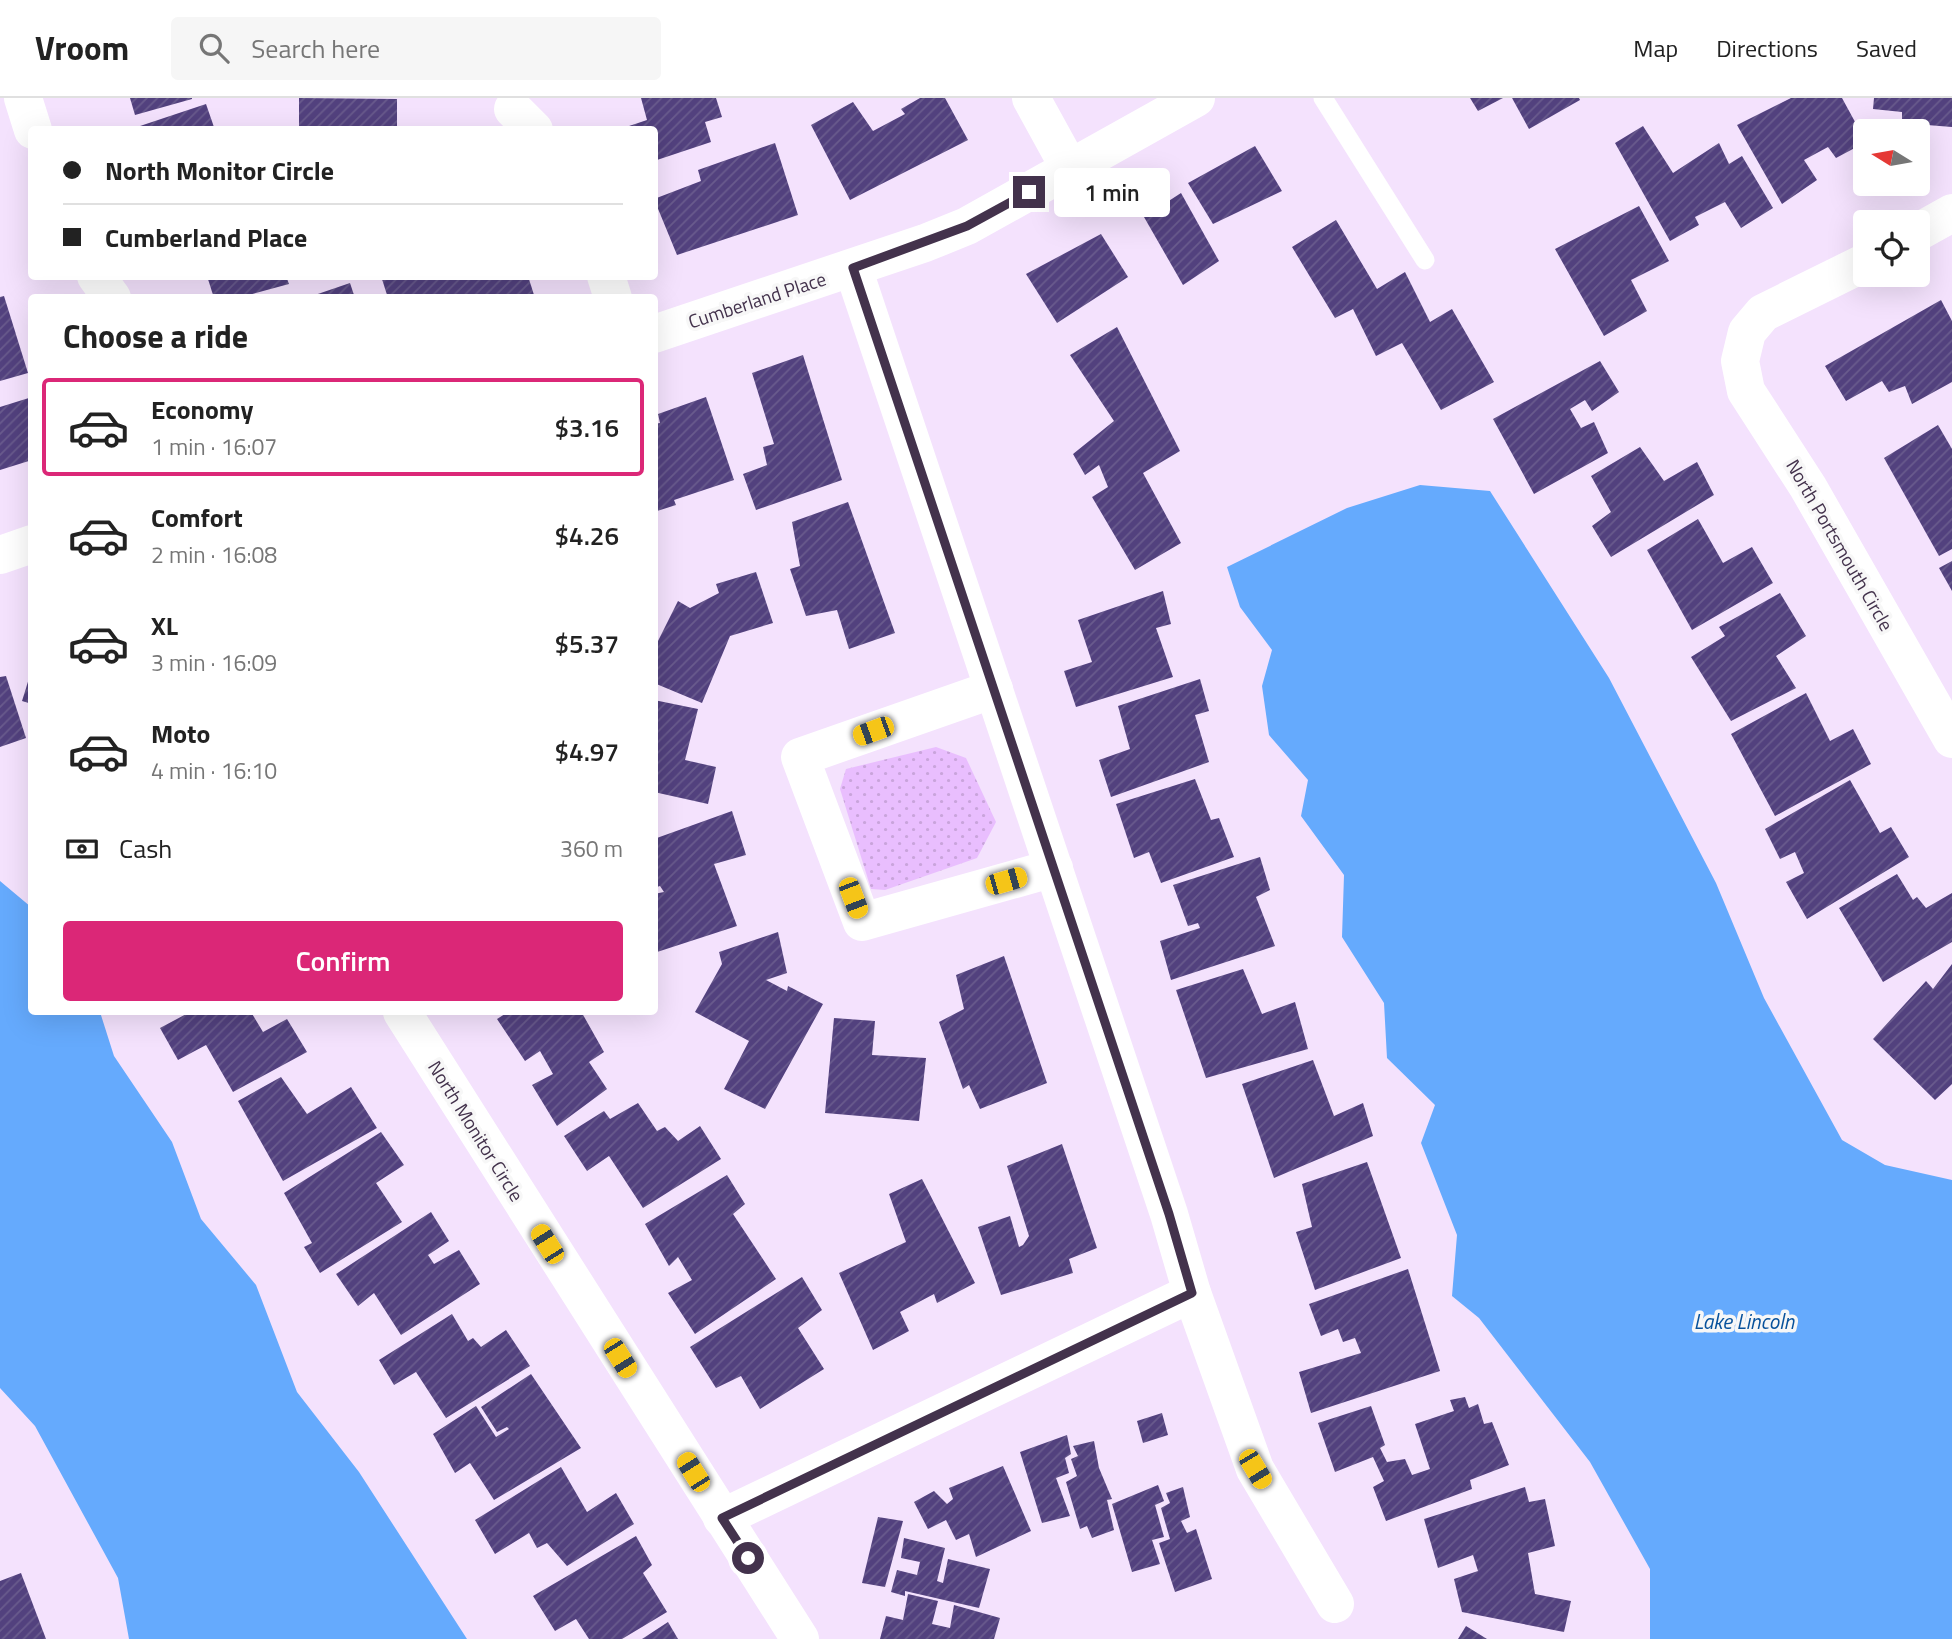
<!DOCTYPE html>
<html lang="en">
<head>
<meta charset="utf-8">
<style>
	body { margin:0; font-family:"Titillium Web",sans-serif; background:#f6f6f6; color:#222; height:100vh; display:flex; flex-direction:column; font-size:26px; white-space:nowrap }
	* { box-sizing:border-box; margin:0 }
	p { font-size:23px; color:#767676 }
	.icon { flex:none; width:38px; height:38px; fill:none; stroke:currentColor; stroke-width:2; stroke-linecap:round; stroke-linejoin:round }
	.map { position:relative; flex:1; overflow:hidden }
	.side { position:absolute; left:28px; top:196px; width:630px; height:721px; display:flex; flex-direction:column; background:#fff; border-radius:7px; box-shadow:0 7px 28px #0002 }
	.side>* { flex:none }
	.guide { position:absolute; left:28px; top:28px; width:630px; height:154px; border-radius:7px; box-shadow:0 7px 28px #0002; display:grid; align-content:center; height:154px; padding:0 35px; background:#fff }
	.needle { width:46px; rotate:281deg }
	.tools { position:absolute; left:1853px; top:21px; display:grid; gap:14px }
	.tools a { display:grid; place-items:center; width:77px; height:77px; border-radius:7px; background:#fff; box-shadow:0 7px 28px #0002; font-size:35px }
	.end { position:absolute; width:32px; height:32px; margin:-16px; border:9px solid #43324c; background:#fff; box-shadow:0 0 0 4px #fff }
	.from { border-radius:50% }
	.bubble { position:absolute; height:49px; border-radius:7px; background:#fff; box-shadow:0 7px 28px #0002; font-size:23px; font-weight:600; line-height:49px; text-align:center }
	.car { position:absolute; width:21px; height:42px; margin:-21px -10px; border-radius:9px; box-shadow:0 0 5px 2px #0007; background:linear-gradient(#f5c518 24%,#345 0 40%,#f5c518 0 76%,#345 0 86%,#f5c518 0) }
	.guide b { display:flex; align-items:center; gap:24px; height:66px; font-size:26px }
	.guide b+b { border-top:2px solid #e0e0e0 }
	.guide i { width:18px; height:18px; background:#222 }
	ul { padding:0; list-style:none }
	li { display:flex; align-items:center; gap:21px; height:98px; margin:0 14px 10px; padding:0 21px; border:4px solid transparent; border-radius:7px }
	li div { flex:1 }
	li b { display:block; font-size:26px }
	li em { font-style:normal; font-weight:600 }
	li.current { border-color:#db2777 }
	li>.icon { width:63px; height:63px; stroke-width:1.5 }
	h2 { padding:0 35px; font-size:32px; line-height:84px }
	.pay { display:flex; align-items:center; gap:18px; height:77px; padding:0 35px; font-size:26px }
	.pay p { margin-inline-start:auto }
	.button { display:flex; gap:14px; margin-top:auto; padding:14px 35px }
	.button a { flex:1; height:80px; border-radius:7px; background:#db2777; color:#fff; font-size:28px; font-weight:600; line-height:80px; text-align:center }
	header { display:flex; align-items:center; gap:42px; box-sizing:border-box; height:98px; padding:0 35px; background:#fff; border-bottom:2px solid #e0e0e0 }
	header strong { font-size:33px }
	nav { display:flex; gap:38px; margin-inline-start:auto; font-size:24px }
	.search { width:490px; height:63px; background:#f6f6f6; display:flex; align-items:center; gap:18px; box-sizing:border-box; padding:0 24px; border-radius:7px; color:#767676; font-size:26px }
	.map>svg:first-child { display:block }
	.grass { fill:url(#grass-dots) }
	.water { fill:#65aafd }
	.building { fill:url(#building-hatch) }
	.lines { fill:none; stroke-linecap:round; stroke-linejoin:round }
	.lane { stroke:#fff; stroke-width:19 }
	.street { stroke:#fff; stroke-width:38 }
	.secondary { stroke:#fff; stroke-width:38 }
	.route { stroke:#43324c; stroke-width:9 }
	.labels { text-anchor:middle; stroke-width:7; stroke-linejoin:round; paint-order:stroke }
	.street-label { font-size:19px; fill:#43324c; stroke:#f7f7f7 }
	.water-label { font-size:21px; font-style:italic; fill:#08529c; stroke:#f7f7f7 }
</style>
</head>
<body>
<header>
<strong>Vroom</strong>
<div class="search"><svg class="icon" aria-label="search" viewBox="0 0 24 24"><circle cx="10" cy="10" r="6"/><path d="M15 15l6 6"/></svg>Search here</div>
<nav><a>Map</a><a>Directions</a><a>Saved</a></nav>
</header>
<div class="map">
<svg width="1952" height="1541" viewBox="0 0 1952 1541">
	<defs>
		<pattern id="grass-dots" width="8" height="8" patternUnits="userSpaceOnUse" patternTransform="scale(1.75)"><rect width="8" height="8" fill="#e9befe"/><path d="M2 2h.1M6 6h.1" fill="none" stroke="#c9a4db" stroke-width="1.8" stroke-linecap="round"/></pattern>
		<pattern id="building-hatch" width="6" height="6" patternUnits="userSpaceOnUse" patternTransform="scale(1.75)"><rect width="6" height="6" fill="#52417e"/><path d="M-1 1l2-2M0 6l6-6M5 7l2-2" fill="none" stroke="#695b8d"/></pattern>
	</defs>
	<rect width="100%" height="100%" fill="#f4e2fd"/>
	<!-- grass -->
	<polygon class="grass" points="936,649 966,660 996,724 977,760 885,792 871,791 840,691 846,671"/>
	<!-- water -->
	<g class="water">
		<polygon points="1420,387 1490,393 1609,580 1716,785 1764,900 1842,1042 1885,1067 1952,1082 1952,1541 1650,1541 1650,1471 1590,1364 1479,1220 1452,1198 1457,1137 1421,1045 1435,1007 1387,960 1384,905 1342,839 1344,777 1301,718 1308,682 1269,637 1262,588 1272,552 1240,509 1227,469 1347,410"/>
		<polygon points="0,783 31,809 32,914 100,914 114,958 172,1044 201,1121 256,1187 297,1294 359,1374 467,1541 129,1541 118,1480 35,1328 0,1290"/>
	</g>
	<!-- building -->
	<g class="building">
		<polygon points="130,0 192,0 192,1 135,17"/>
		<polygon points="299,0 397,1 397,32 299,32"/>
		<polygon points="641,0 716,0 722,19 705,24 711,44 654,63 654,32 617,32 647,22"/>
		<polygon points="920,0 945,0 968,42 850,102 811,27 853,4 873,33 905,16 901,11"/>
		<polygon points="1470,0 1503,0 1478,13"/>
		<polygon points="1512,0 1579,0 1580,2 1529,31"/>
		<polygon points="1791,0 1842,0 1866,44 1836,60 1828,49 1804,62 1817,82 1782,106 1737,27"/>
		<polygon points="1874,0 1952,0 1952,29 1902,25 1902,14 1873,11"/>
		<polygon points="206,6 215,32 138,32 137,29"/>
		<polygon points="1643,28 1673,75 1719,45 1729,66 1742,58 1773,110 1741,130 1725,104 1695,119 1699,127 1670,143 1615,45"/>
		<polygon points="775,45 798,117 677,157 654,101 701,83 698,72"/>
		<polygon points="1255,48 1282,93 1213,126 1188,85"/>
		<polygon points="1181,95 1219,163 1183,187 1144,119"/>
		<polygon points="1639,108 1669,163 1631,182 1647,213 1604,238 1555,151"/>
		<polygon points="1336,122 1377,191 1405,174 1430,224 1452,211 1494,284 1441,312 1402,245 1376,258 1353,211 1335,220 1292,149"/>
		<polygon points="1101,136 1128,179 1057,225 1026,176"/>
		<polygon points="207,178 286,178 289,186 238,200 214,200"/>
		<polygon points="381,178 528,178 534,197 525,200 388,200"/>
		<polygon points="350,185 355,200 309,200 309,199"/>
		<polygon points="4,198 28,275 0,283 0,199"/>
		<polygon points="1941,202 1952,223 1952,284 1912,306 1905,288 1889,294 1882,283 1846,303 1825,268"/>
		<polygon points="1117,229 1180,353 1143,375 1181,445 1135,472 1092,399 1108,389 1099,367 1085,377 1073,356 1114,323 1070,257"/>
		<polygon points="803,257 842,382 756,412 743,376 767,367 763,349 774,346 752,275"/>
		<polygon points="1600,263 1619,294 1592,313 1585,302 1570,311 1581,330 1594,324 1608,355 1534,396 1493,321"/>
		<polygon points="32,299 32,362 0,372 0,309"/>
		<polygon points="706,299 734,382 674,402 676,407 654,414 654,326 660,325 658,316"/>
		<polygon points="1938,327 1952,351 1952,451 1939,458 1884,360"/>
		<polygon points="1640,349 1664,383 1697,364 1714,397 1611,459 1592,428 1611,414 1591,378"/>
		<polygon points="848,404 895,535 849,551 837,512 806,518 790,471 800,468 792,424"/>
		<polygon points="1698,421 1723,465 1752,449 1773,485 1692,532 1647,452"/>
		<polygon points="1952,463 1952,493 1939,470"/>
		<polygon points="756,474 773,525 730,538 702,605 654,585 654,551 678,503 690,510 719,495 716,486"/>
		<polygon points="1163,493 1171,526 1156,530 1173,579 1076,609 1064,573 1092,564 1078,522"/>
		<polygon points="1780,495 1806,538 1776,558 1796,590 1731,623 1691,559 1725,538 1719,529"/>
		<polygon points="31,574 32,574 32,606 22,603"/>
		<polygon points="6,578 26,640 0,649 0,579"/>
		<polygon points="1200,581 1209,613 1195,617 1209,664 1111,699 1099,662 1130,651 1118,608"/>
		<polygon points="1806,595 1830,643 1853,631 1871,666 1775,718 1731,636"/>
		<polygon points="654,602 698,611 685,662 716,669 708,706 654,694"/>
		<polygon points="1195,681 1211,722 1219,720 1234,759 1161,785 1149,754 1134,760 1116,706"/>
		<polygon points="1850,682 1880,735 1891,729 1909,759 1807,821 1786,784 1804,775 1795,754 1780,761 1765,731"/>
		<polygon points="732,713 746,757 714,766 737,828 654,855 654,815 658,814 654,796 664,794 660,788 654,790 654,741"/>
		<polygon points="1260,759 1270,792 1256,799 1275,848 1171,882 1160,843 1200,830 1198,825 1188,828 1173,787"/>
		<polygon points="1897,776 1913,802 1917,799 1926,810 1952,795 1952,844 1883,884 1839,810"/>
		<polygon points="778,834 787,875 766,882 787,893 788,888 823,906 765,1011 724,991 749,943 695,914 722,866 719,854"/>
		<polygon points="1004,858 1047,985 980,1011 969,987 963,991 939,924 964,911 956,877"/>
		<polygon points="1952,866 1952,986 1935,1002 1873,941 1926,883 1933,891"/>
		<polygon points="1243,871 1262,916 1295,904 1308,951 1206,980 1176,892"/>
		<polygon points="190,914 251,914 263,934 287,921 307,954 233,994 206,947 178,962 160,930"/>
		<polygon points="508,914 584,914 582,915 604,954 589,964 607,991 557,1028 532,987 553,976 540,953 525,963 497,921"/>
		<polygon points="834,920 875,923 872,957 926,960 919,1023 825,1015"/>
		<polygon points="1313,962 1334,1018 1363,1005 1373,1038 1274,1080 1242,986"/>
		<polygon points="281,979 307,1016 351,989 377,1030 283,1083 238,1003"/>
		<polygon points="638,1005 657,1033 665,1029 678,1043 700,1028 721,1061 643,1110 609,1058 587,1073 564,1038 604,1013 610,1021"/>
		<polygon points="381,1034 404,1067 376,1085 402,1124 320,1175 304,1149 312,1145 284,1095"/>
		<polygon points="1062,1046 1097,1150 1069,1161 1073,1175 1001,1197 978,1129 1010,1118 1019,1149 1023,1147 1029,1138 1007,1068"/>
		<polygon points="1367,1064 1401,1160 1315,1192 1296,1134 1312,1129 1302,1086"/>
		<polygon points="727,1077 745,1106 733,1116 776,1181 695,1236 668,1195 692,1182 678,1159 669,1168 645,1126"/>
		<polygon points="922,1081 975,1185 937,1205 934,1196 900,1214 909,1233 873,1252 839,1175 906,1144 889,1096"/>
		<polygon points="431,1114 449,1143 428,1157 434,1166 459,1152 480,1186 401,1237 374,1195 358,1208 336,1176"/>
		<polygon points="1408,1171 1440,1273 1311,1315 1299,1274 1361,1255 1355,1240 1343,1244 1338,1231 1321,1238 1309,1206"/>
		<polygon points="802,1179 822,1212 798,1230 824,1271 760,1311 741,1278 716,1290 690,1249"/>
		<polygon points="452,1216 468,1243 473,1240 481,1249 506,1232 530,1268 446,1320 416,1274 394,1287 379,1262"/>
		<polygon points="531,1276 581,1350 494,1402 470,1365 455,1375 433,1336 476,1308 496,1339 509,1331 507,1329 497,1334 481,1309"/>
		<polygon points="1465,1299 1469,1310 1478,1306 1484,1326 1492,1324 1509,1367 1470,1382 1472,1391 1386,1423 1373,1389 1384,1383 1373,1359 1335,1374 1318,1325 1371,1308 1385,1347 1380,1350 1387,1364 1405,1361 1412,1377 1430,1371 1415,1326 1454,1313 1450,1302"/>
		<polygon points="1162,1315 1168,1337 1143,1345 1137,1323"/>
		<polygon points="1067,1337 1071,1356 1065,1360 1069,1375 1056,1380 1070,1418 1042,1425 1020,1354"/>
		<polygon points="1094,1343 1099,1370 1112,1401 1107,1402 1114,1432 1092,1440 1087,1428 1080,1431 1066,1384 1077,1378 1071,1361 1078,1358 1073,1348"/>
		<polygon points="1003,1368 1031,1433 976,1459 969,1436 956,1442 946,1422 928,1431 914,1404 934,1393 947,1406 953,1401 949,1390"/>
		<polygon points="561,1369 587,1414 616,1395 634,1426 567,1468 547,1445 537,1450 529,1435 495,1456 475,1422"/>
		<polygon points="1158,1387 1164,1403 1155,1407 1164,1439 1152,1442 1160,1466 1132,1474 1112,1406"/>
		<polygon points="1183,1389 1190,1419 1181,1423 1187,1435 1196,1431 1212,1481 1175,1494 1159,1445 1170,1441 1161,1410 1170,1405 1166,1395"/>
		<polygon points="1525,1389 1529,1404 1545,1401 1555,1448 1528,1455 1535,1496 1571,1503 1564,1534 1462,1514 1454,1481 1478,1473 1473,1457 1438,1470 1424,1421"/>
		<polygon points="878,1419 903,1423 885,1489 862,1485"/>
		<polygon points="636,1438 652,1467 643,1475 667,1514 622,1541 589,1541 576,1521 555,1533 533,1498"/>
		<polygon points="904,1440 945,1450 937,1483 943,1485 948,1461 990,1471 979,1510 905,1493 905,1498 891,1494 897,1472 917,1477 920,1464 901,1460"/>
		<polygon points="21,1475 46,1541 0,1541 0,1483"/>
		<polygon points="908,1496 938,1503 932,1526 950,1530 954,1507 1000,1520 994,1541 880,1541 886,1518 903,1522"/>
		<polygon points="668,1524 678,1541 642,1541"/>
		<polygon points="1466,1528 1487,1541 1458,1541"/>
	</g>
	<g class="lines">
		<!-- lane -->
		<polyline class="lane" points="1323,0 1425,162"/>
		<!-- street -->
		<g class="street">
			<polyline points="23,0 33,32"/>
			<polyline points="1031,0 1070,71"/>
			<polyline points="513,11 534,32"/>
			<polyline points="1918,134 1952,115"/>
			<polyline points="1866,164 1763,215 1747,234 1740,263 1746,293 1808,389 1952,641"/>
			<polyline points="853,170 1169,1116 1192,1195 1255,1371 1335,1506"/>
			<polyline points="96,178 112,200"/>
			<polyline points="606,178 613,200"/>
			<polyline points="994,591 800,659 862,824 1054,770"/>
			<polyline points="402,914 800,1541"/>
			<polyline points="722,1420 1192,1195"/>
		</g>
		<!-- secondary -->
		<g class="secondary">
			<polyline points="654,236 925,145 967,128 1196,0"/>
			<polyline points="0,457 32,446"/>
		</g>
	</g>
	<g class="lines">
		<!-- route -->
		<polyline class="route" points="748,1460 722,1420 1192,1195 1169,1116 853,170 967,128 1029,94"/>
	</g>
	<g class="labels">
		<!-- street labels -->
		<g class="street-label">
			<text transform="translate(757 202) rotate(-18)" y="7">Cumberland Place</text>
			<text transform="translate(1840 447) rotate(60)" y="7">North Portsmouth Circle</text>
			<text transform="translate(476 1033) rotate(58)" y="7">North Monitor Circle</text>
		</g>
		<!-- water labels -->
		<g class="water-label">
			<text x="1744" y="1231">Lake Lincoln</text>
		</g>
	</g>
</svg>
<div class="tools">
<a><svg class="needle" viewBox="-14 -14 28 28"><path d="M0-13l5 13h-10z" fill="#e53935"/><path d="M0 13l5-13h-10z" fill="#767676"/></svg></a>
<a><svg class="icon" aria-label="locate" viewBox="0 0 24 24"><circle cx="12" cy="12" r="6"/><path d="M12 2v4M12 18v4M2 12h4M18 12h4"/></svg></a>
</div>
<i class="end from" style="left:748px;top:1460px"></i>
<i class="end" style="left:1029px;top:94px"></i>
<div class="bubble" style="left:1054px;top:70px;width:116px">1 min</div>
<i class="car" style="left:873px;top:633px;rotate:250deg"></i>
<i class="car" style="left:1006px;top:783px;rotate:74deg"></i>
<i class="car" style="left:853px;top:800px;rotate:159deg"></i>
<i class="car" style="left:547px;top:1146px;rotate:328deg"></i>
<i class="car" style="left:620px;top:1260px;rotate:148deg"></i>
<i class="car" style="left:1255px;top:1371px;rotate:149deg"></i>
<i class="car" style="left:693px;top:1374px;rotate:328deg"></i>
<div class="guide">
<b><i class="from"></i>North Monitor Circle</b>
<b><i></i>Cumberland Place</b>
</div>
<section class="side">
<h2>Choose a ride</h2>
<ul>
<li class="current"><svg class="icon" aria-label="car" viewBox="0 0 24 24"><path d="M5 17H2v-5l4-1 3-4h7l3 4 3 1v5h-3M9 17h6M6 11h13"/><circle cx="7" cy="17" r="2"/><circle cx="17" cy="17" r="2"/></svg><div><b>Economy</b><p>1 min · 16:07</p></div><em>$3.16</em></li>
<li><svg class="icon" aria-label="car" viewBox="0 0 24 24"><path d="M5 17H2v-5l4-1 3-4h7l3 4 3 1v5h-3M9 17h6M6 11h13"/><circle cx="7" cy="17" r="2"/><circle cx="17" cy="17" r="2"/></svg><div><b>Comfort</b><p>2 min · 16:08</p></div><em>$4.26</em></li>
<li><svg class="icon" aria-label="car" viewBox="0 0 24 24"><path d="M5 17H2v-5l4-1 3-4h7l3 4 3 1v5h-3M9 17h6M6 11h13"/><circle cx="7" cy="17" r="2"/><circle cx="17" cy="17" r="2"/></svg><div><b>XL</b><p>3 min · 16:09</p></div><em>$5.37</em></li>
<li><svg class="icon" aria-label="car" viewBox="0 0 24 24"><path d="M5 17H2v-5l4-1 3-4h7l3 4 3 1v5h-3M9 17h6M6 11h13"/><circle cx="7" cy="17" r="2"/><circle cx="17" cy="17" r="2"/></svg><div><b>Moto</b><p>4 min · 16:10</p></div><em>$4.97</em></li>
</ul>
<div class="pay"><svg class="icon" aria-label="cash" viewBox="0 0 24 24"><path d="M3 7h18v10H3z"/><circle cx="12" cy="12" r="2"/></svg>Cash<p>360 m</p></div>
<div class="button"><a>Confirm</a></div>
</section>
</div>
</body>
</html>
